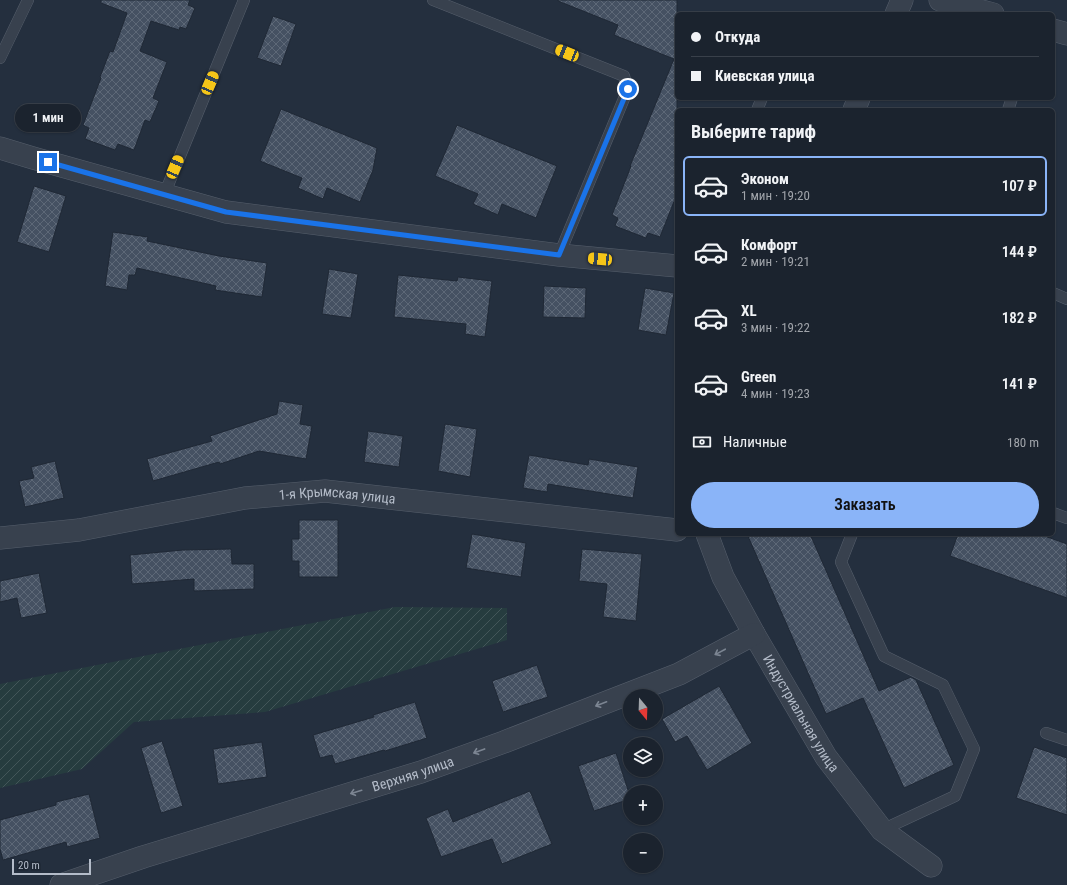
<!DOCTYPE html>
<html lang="ru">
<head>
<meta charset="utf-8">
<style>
	body { margin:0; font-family:"Roboto Condensed",sans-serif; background:#282f3a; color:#f1f3f6; height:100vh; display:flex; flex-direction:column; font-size:15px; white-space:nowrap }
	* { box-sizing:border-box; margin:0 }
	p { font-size:13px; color:#a0a4aa }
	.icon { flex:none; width:22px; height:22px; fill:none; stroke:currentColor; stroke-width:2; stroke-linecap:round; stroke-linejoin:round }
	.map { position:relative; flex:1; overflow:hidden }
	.sheet { position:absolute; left:675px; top:108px; width:380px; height:428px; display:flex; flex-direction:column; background:#1b232e; border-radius:6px; box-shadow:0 1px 3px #0004,0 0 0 1px #39404a }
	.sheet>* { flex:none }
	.hud { position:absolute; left:675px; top:12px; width:380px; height:88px; border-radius:6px; box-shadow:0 1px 3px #0004,0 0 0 1px #39404a; display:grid; align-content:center; height:88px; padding:0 16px; background:#1b232e }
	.needle { width:26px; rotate:161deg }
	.fabs { position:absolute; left:623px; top:689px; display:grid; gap:8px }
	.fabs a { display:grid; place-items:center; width:40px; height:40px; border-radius:50%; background:#1b232e; box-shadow:0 1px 3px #0004,0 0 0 1px #39404a; font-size:20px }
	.scale { position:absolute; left:12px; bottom:10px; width:79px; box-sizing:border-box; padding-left:4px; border:2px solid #b4bcc9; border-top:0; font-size:11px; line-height:14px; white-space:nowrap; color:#b4bcc9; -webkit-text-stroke:3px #1d2633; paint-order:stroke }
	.end { position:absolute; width:18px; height:18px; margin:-9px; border:5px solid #1a73e8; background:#fff; box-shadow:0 0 0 2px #fff }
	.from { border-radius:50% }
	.bubble { position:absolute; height:28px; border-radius:14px; background:#1b232e; box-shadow:0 1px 3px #0004,0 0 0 1px #39404a; font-size:13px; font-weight:600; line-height:28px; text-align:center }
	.car { position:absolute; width:12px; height:24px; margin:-12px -6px; border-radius:5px; box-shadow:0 0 3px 1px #0007; background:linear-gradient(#f5c518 24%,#345 0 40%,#f5c518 0 76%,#345 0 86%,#f5c518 0) }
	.hud b { display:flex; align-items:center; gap:14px; height:38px; font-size:15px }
	.hud b+b { border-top:1px solid #39404a }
	.hud i { width:10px; height:10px; background:#f1f3f6 }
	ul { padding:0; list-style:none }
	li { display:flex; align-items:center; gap:12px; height:60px; margin:0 8px 6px; padding:0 8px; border:2px solid transparent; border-radius:6px }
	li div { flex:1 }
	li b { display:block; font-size:15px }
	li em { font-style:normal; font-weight:600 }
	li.selected { border-color:#8ab4f8 }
	li>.icon { width:36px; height:36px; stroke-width:1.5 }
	h2 { padding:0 16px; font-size:18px; line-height:48px }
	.pay { display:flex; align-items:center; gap:10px; height:44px; padding:0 16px; font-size:15px }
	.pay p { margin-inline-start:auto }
	.action { display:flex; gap:8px; margin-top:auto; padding:8px 16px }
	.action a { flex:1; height:46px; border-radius:24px; background:#8ab4f8; color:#111; font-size:16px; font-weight:600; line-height:46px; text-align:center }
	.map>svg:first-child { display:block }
	.garden { fill:url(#garden-furrows) }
	.building { fill:url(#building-cross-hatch); stroke:#1f2835 }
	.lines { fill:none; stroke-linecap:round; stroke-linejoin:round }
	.service-casing { stroke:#565f6c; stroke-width:12 }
	.minor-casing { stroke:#565f6c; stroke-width:23 }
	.service { stroke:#38414e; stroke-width:11 }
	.minor { stroke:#38414e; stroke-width:22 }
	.oneway { stroke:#7c8592 }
	.route { stroke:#1a73e8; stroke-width:5 }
	.labels { text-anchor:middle; stroke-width:4; stroke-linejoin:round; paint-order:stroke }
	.street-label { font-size:14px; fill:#b4bcc9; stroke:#1d2633 }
</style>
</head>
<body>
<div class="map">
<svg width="1067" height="885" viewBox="0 0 1067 885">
	<defs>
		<pattern id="garden-furrows" width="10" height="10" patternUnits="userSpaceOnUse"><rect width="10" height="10" fill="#263c3f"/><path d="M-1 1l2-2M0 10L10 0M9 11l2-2" fill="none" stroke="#435659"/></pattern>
		<pattern id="building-cross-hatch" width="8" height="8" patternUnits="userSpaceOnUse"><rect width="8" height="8" fill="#455162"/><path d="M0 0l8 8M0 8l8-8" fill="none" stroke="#5d6877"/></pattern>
	</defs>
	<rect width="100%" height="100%" fill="#242f3e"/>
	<!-- garden -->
	<polygon class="garden" points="395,607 507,608 507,640 265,712 134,722 82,769 0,788 0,684"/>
	<!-- building -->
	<g class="building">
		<polygon points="101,0 190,0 188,5 195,8 186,29 180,27 179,30 151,21 140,51 167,62 153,98 159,101 150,122 145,120 134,150 118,144 115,150 85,139 89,128 83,125 101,78 100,77 110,51 113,52 127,13 101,3"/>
		<polygon points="558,0 677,0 677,194 660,237 648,233 646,238 615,226 618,218 612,215 631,166 630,166 674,59 614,35 618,25 558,1"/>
		<polygon points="273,16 296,24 281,66 257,58"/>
		<polygon points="281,109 377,148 373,170 360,202 327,188 323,199 298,188 302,178 260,161"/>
		<polygon points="457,125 557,166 536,218 502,204 498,215 473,204 478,194 435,176"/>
		<polygon points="34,186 66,196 49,252 17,242"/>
		<polygon points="113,232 148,237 147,241 219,256 267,263 262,297 215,290 216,286 137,268 135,275 129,275 127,290 105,286"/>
		<polygon points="329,269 358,274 351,318 322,314"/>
		<polygon points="398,275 457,281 458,277 492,281 485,337 465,334 466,324 394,317"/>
		<polygon points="544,286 586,288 585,318 543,317"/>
		<polygon points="645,288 674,293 666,335 638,330"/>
		<polygon points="279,401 303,405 300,424 312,426 306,459 259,451 220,464 219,462 153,481 147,459 212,441 210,436 277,414"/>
		<polygon points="445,424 477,429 470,477 438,471"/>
		<polygon points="368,431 403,436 399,467 364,462"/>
		<polygon points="529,455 588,465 589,459 638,467 633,498 548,484 547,492 523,488"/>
		<polygon points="55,461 64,498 25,507 19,481 34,478 31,467"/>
		<polygon points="299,520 338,520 338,577 299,577 299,561 292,561 292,539 299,539"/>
		<polygon points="472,534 526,543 521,577 466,568"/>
		<polygon points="747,534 810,534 879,691 911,677 916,680 954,765 904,788 863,698 826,714"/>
		<polygon points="958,534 1039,534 1067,544 1067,598 950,556"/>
		<polygon points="231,549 232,564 254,564 254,589 194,591 194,579 132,584 130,555 183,550"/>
		<polygon points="582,549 642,554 636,621 603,617 607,584 579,581"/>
		<polygon points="39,573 47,613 21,618 17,598 0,602 0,581"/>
		<polygon points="537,665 548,697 503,712 492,681"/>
		<polygon points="719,686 752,743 707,770 687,736 675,742 662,719"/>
		<polygon points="415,702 427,738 385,751 384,750 335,764 332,755 320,758 313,735 374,717 373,715"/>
		<polygon points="162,741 183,806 161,813 141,748"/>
		<polygon points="262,742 267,777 218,784 213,749"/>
		<polygon points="1034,747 1067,758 1067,815 1016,798"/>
		<polygon points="616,753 630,796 630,799 594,811 578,766"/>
		<polygon points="530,791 552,844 502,864 492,839 441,857 426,818 448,809 453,822"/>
		<polygon points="89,794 100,838 67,847 66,842 3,860 0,849 0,820 56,805 56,802"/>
	</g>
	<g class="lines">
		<defs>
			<g id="service">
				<polyline points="433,0 624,76 628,89 559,255"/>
				<polyline points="0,58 28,0"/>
				<polyline points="757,110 762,98"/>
				<polyline points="1008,110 1012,98"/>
				<polyline points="164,195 244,0"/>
				<polyline points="1053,293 1067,299"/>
				<polyline points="1053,513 1067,518"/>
				<polyline points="852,534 841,562 884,656 943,685 974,749 955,796 882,830"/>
				<polyline points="1046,733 1067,740"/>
			</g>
			<g id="minor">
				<polyline points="940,0 993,14"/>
				<polyline points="896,14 902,0"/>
				<polyline points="1053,30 1067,34"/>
				<polyline points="854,110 859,98"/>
				<polyline points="0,148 33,158 226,212 559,255 677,266"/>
				<path id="s1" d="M707,534L723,577L754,634L826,757L882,830L931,866"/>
				<path id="s2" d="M0,538L79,530L245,498L325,491L677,530"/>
				<path id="s3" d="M61,885L143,857L421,772L504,742L679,674L754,634"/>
			</g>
		</defs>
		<!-- service casing -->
		<use href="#service" class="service-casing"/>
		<!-- minor casing -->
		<use href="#minor" class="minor-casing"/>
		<!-- service -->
		<use href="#service" class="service"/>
		<!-- minor -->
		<use href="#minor" class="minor"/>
	</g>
	<!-- one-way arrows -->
	<defs><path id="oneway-shaft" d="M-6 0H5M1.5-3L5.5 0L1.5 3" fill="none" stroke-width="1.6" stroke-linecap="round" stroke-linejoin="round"/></defs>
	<g class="oneway">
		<use href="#oneway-shaft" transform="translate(720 652) rotate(152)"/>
		<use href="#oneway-shaft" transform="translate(601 704) rotate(159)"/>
		<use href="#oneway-shaft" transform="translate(479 751) rotate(160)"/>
		<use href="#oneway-shaft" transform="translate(356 792) rotate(163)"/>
	</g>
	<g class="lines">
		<!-- route -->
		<polyline class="route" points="48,162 226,212 559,255 628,89"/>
	</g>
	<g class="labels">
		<!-- street labels -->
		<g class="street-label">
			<text dy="5" stroke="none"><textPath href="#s2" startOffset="341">1-я Крымская улица</textPath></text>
			<text dy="5" stroke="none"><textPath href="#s1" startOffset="203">Индустриальная улица</textPath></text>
			<text dy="5" stroke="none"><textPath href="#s3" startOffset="369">Верхняя улица</textPath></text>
		</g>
	</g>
</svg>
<div class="fabs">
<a><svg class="needle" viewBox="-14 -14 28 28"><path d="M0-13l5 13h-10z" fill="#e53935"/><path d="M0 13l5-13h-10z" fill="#a0a4aa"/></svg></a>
<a><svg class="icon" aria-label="layers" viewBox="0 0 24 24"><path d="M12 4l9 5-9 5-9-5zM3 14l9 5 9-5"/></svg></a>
<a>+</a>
<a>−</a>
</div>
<div class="scale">20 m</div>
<i class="end from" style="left:628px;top:89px"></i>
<i class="end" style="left:48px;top:162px"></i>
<div class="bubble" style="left:15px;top:104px;width:66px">1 мин</div>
<i class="car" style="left:567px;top:53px;rotate:292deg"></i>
<i class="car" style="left:210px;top:83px;rotate:23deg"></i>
<i class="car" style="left:175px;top:167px;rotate:23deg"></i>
<i class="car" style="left:600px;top:259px;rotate:275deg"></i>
<div class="hud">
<b><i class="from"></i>Откуда</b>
<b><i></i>Киевская улица</b>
</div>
<section class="sheet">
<h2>Выберите тариф</h2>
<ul>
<li class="selected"><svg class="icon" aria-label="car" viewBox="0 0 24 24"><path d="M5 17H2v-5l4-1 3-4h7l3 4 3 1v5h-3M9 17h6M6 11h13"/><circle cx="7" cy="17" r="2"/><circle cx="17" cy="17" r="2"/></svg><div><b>Эконом</b><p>1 мин · 19:20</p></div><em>107 ₽</em></li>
<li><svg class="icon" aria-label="car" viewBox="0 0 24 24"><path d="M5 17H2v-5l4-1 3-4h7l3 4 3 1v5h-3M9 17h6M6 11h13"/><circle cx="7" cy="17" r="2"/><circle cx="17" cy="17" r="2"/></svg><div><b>Комфорт</b><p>2 мин · 19:21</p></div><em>144 ₽</em></li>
<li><svg class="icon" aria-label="car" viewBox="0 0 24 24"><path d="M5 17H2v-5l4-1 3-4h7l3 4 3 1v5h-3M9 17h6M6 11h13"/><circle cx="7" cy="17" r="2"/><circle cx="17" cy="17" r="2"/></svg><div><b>XL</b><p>3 мин · 19:22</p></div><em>182 ₽</em></li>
<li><svg class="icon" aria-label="car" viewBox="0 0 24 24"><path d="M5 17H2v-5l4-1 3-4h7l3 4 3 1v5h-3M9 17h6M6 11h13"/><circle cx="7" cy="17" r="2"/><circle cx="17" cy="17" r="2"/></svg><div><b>Green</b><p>4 мин · 19:23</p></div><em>141 ₽</em></li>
</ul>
<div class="pay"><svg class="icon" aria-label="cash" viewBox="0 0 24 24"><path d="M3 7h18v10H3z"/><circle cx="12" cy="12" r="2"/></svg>Наличные<p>180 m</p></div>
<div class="action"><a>Заказать</a></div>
</section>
</div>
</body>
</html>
